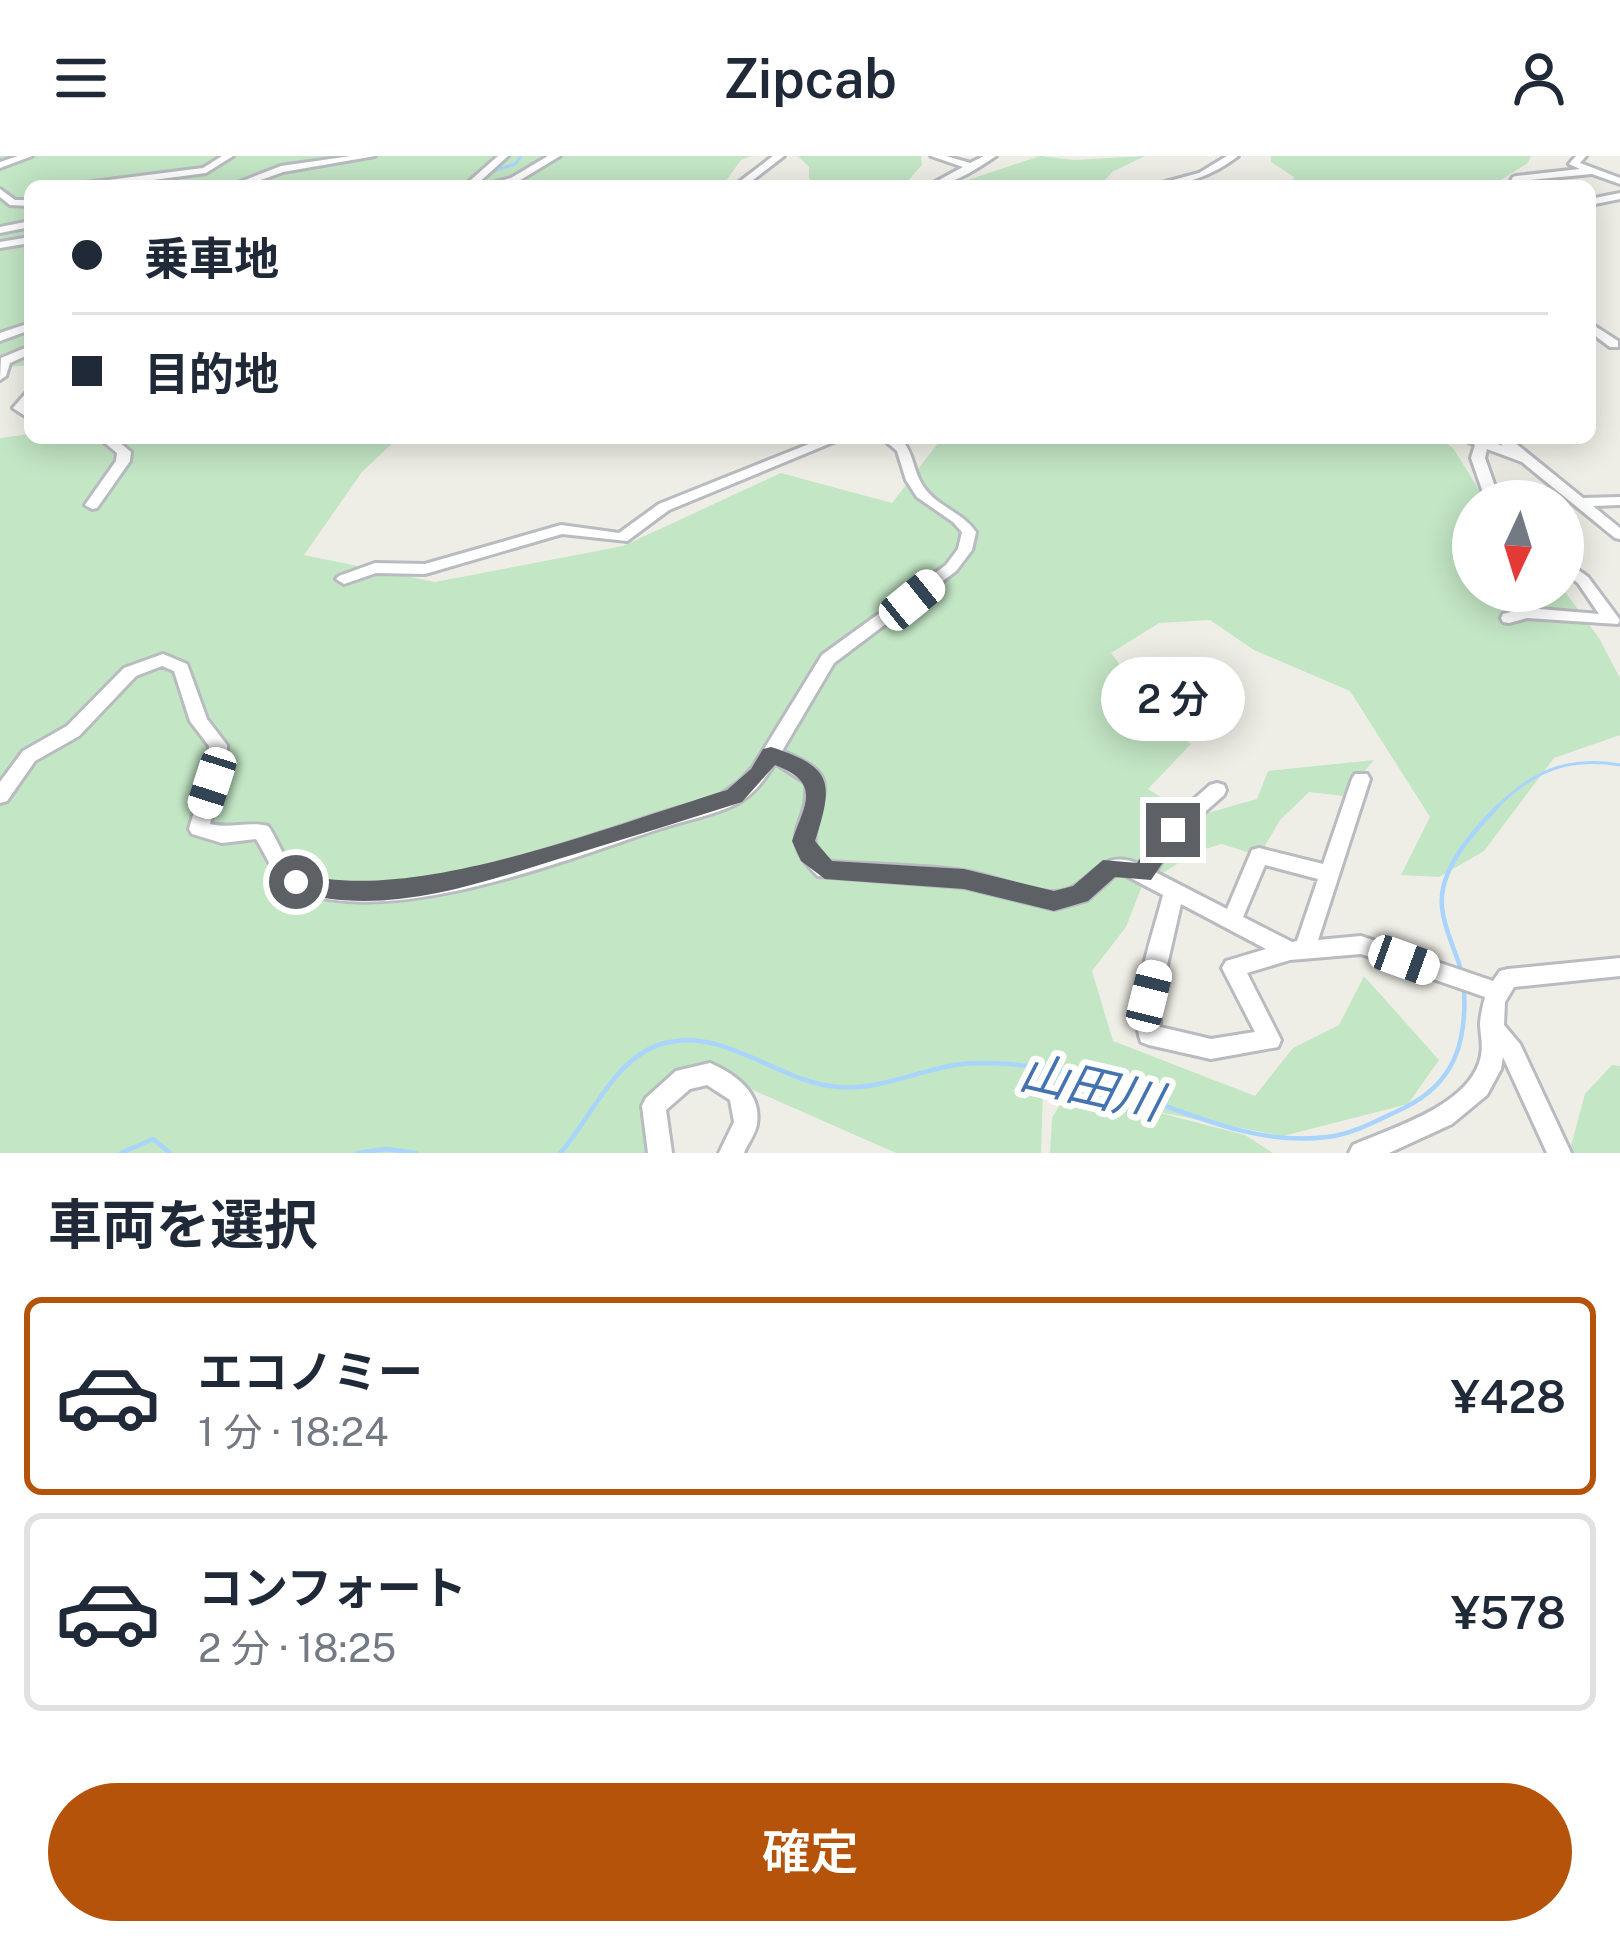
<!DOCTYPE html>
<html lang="ja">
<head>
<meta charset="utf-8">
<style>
	body { margin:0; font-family:"Public Sans","Noto Sans JP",sans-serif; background:#f6f6f7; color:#1f2937; height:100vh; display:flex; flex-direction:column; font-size:45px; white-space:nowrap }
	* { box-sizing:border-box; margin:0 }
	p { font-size:39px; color:#747a83 }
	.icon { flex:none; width:66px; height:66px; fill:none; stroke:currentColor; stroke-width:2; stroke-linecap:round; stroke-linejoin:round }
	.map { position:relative; height:997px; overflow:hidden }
	.side { display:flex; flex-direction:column; background:#fff; flex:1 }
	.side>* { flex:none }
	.hud { position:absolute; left:24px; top:24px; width:1572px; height:264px; border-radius:18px; box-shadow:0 6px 30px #0003; display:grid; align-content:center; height:264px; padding:0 48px; background:#fff }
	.needle { width:78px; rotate:184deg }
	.controls { position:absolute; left:1452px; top:324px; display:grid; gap:24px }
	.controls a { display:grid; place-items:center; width:132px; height:132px; border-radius:50%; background:#fff; box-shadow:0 6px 30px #0003; font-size:60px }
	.end { position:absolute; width:54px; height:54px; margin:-27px; border:15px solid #5d6166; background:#fff; box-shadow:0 0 0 6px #fff }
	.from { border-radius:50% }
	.bubble { position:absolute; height:84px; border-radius:42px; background:#fff; box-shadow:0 6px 30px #0003; font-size:39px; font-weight:600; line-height:84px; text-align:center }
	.car { position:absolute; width:36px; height:72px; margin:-36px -18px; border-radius:15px; box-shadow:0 0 9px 3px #0007; background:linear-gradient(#fff 24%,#345 0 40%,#fff 0 76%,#345 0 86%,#fff 0) }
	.hud b { display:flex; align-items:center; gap:42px; height:114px; font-size:45px }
	.hud b+b { border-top:3px solid #e0e1e3 }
	.hud i { width:30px; height:30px; background:#1f2937 }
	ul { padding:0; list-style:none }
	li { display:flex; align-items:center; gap:36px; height:198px; margin:0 24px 18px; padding:0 24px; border:6px solid #e0e1e3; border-radius:18px }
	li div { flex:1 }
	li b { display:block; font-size:45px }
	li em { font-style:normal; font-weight:600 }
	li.on { border-color:#b45309 }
	li>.icon { width:108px; height:108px; stroke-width:1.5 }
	h2 { padding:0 48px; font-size:54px; line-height:144px }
	.primary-button { display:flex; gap:24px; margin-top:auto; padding:24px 48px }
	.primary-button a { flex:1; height:138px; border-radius:72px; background:#b45309; color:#fff; font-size:48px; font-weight:600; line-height:138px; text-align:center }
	header { display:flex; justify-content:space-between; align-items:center; height:156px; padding:0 48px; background:#fff; font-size:54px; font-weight:600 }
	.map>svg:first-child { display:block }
	.green { fill:#c3e6c5 }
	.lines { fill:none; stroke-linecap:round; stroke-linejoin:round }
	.stream-far1 { stroke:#a8d4fd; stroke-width:3 }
	.stream { stroke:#a8d4fd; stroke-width:4.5 }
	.minor-casing { stroke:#b8bbbf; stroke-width:6 }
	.minor { fill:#fff; fill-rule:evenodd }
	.route { fill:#5d6166 }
	.labels { text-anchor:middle; stroke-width:12; stroke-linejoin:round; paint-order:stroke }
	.near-water-label { font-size:48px; font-style:italic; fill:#4473af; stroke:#fff }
</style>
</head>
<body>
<header><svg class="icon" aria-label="menu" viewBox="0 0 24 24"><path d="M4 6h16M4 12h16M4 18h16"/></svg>Zipcab<svg class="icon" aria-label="person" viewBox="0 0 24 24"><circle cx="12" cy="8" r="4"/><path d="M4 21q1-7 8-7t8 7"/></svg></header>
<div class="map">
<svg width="1620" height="997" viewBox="0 0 1620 997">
	<rect width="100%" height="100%" fill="#efeee6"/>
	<!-- green -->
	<g class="green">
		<polygon points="0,0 752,0 741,4 722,30 30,30 30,209 0,212"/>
		<polygon points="798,0 921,0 922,9 903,30 825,30 809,23 809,11"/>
		<polygon points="1040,0 1074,4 1145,0 1112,16 1101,29 950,30"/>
		<polygon points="1271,0 1531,0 1528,7 1501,24 1505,30 1291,30 1294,21 1271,6"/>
		<polygon points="30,278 30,282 398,282 362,316 304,399 435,426 623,390 781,317 892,347 942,282 1438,282 1453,292 1486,345 1473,345 1473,435 1563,433 1599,482 1620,522 1620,579 1554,602 1484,695 1439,721 1401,719 1430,661 1350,535 1254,494 1210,464 1159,467 1111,497 1166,569 1191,588 1148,633 1193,661 1257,643 1268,615 1374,604 1343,640 1309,636 1280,664 1259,700 1222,688 1198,695 1142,730 1126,771 1092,815 1113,885 1255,940 1293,892 1339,869 1364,820 1439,904 1408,948 1283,980 1148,954 1245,979 1273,997 1050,997 1052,962 1062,945 1102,945 1043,933 1041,997 896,997 712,916 642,946 649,997 0,997 0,282"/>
		<polygon points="1612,909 1620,910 1620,997 1569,997 1585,938"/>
	</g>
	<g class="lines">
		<!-- stream-far1 -->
		<g class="stream-far1">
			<polyline points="491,16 515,8 521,0"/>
			<path d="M1494,654C1531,616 1566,600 1620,609"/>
		</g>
		<!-- stream -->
		<g class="stream">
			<path d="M1462,817C1456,795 1444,774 1442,751C1438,714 1473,676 1497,651"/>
			<polyline points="121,997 153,983 170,997"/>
			<polyline points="357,997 386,993 416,997"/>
			<path d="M560,997C592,962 614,900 665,887C722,872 775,922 830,930C874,937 913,916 955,909C979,905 1004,907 1028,910C1129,920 1223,994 1327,981C1354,978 1380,963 1404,952C1455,927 1467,886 1464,832"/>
		</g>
		<defs>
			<g id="minor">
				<polygon points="18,0 32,0 0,12 0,6"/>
				<polygon points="222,0 233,0 206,17 107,30 80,30 85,27 203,12"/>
				<polygon points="351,0 375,0 283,16 244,30 230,30 281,10"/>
				<polygon points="498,0 508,0 475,30 464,30"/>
				<polygon points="548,0 560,0 517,26 481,30 511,22"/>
				<polygon points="773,0 784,0 745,30 734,30"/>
				<path d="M931,0H946L970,7L984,0H996C978,12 952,30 928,30L963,11Z"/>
				<path d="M1227,0H1238C1212,20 1184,30 1151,30L1199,17Z"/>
				<polygon points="1576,0 1586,0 1580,7 1620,22 1620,28 1592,18 1520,25 1518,30 1508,30 1513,21 1516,20 1580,13 1569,8"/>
				<polygon points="0,33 15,44 30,44 30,50 10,49 0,41"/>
				<polygon points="1620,37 1620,43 1590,49 1590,43"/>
				<polygon points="30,65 30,71 0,77 0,71"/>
				<polygon points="30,81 30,87 0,92 0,86"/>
				<polygon points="30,167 30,174 0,185 0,177"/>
				<polygon points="1590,167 1618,185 1618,191 1610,191 1590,176"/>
				<polygon points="30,190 30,198 10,207 6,220 0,224 1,202"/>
				<polygon points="30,236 30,248 27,251 30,253 30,263 13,252 26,237"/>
				<polygon points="99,282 114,282 131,296 130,305 97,352 92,353 85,349 116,305 117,297"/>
				<polygon points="824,282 843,282 669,354 627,385 562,378 425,418 376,417 344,428 336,423 339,420 375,407 425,408 561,369 619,377 659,348"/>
				<path d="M882,282L902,284C914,298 913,315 923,330C936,350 962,356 976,376L972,394L956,415L834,507L782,595C833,618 828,622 816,672C815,680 813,684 816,692C818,696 826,703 830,706C874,709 919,709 963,715C988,718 1032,737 1055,736C1092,735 1095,689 1139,708L1166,668L1210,629L1217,627L1224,629L1226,634L1224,639L1180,678L1155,716L1227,753L1252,694L1259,692L1323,708L1352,623L1355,618H1367L1370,623L1318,784L1361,780L1493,825L1500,815L1508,813L1620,802V820L1514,831L1505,846L1504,869L1520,888L1571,997H1547L1503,901L1501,913L1487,939L1452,968L1389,997H1349L1353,989C1392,972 1464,951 1479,907C1484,893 1481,883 1480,869C1480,861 1483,849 1485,841L1361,798L1290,804L1247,817L1281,884L1278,891L1211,903L1149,889L1141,886C1127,846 1153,780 1163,739L1125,719H1115L1087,744L1054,753L964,731L818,720C774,678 810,671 806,627L775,607C765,623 754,638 738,647C713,660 685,664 659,673C562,705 402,769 302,737C275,728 270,705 256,683L222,687L192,678L189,673L209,605V590L190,565L174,515L162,510L136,520L79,580L35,605L7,645L0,647V626L23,595L67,570L124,512L163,498L187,508L207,563L227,589V605L210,668C229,673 249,665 268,670C280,686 285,713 305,721C382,754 571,687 649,661C673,653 697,648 720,639L739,626L753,611L822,499L946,409L958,393L962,376L953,366L917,341L906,324L897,295ZM1265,709L1318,723L1297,785L1292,786L1243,761ZM1181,748L1266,793L1226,805L1222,812L1255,876L1211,883L1160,871V840Z"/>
				<polygon points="1461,282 1481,282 1503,290 1494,282 1509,282 1583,342 1620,341 1620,349 1593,350 1620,372 1620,383 1615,382 1522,306 1487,293 1485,302 1500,345 1486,345 1471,302 1475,289"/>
				<polygon points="1563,403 1588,421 1620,464 1618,468 1527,462 1509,467 1503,466 1501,462 1503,458 1527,452 1599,458 1578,427 1563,416"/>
				<path d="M710,907C735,918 762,937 757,968C756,977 747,989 744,997H719L734,966L730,944L707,929L690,933L666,954L672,997H648L642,950L646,942L676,915Z"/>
			</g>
		</defs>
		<!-- minor casing -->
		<use href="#minor" class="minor-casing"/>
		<!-- minor -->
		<use href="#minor" class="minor"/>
	</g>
	<!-- route -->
	<path class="route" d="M771,591C833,611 834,626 815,685L832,705L964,713L1054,735L1073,730L1103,704L1137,707L1165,667L1173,665L1185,674L1151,724L1115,721L1088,745L1054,755L964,733L825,723L801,705L792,685C805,647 822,627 775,609L742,646C686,664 630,681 575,698C482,726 383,765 287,733L284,726L296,716C407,752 614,668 727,634L751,613L763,593Z"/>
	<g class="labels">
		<!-- near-water labels -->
		<g class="near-water-label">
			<text transform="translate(1091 931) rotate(13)" y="17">山田川</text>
		</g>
	</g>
</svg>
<div class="controls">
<a><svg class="needle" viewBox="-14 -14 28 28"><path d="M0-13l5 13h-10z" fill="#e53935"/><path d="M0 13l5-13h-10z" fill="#747a83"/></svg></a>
</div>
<i class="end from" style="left:296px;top:726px"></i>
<i class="end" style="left:1173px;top:674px"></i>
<div class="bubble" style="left:1101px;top:501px;width:144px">2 分</div>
<i class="car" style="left:912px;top:444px;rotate:51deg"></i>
<i class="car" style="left:212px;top:627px;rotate:198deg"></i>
<i class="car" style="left:1404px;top:804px;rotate:110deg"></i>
<i class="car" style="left:1149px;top:840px;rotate:14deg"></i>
<div class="hud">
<b><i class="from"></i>乗車地</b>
<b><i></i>目的地</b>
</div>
</div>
<section class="side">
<h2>車両を選択</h2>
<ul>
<li class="on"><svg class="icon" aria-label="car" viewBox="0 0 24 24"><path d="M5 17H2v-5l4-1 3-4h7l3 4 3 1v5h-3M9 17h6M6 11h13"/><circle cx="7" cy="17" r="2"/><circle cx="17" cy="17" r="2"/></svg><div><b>エコノミー</b><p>1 分 · 18:24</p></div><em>¥428</em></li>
<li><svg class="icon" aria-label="car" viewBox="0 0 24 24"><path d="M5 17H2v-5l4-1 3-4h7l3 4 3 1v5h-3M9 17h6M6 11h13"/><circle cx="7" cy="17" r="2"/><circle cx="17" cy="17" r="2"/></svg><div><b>コンフォート</b><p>2 分 · 18:25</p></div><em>¥578</em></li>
</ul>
<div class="primary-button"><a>確定</a></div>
</section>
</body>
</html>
